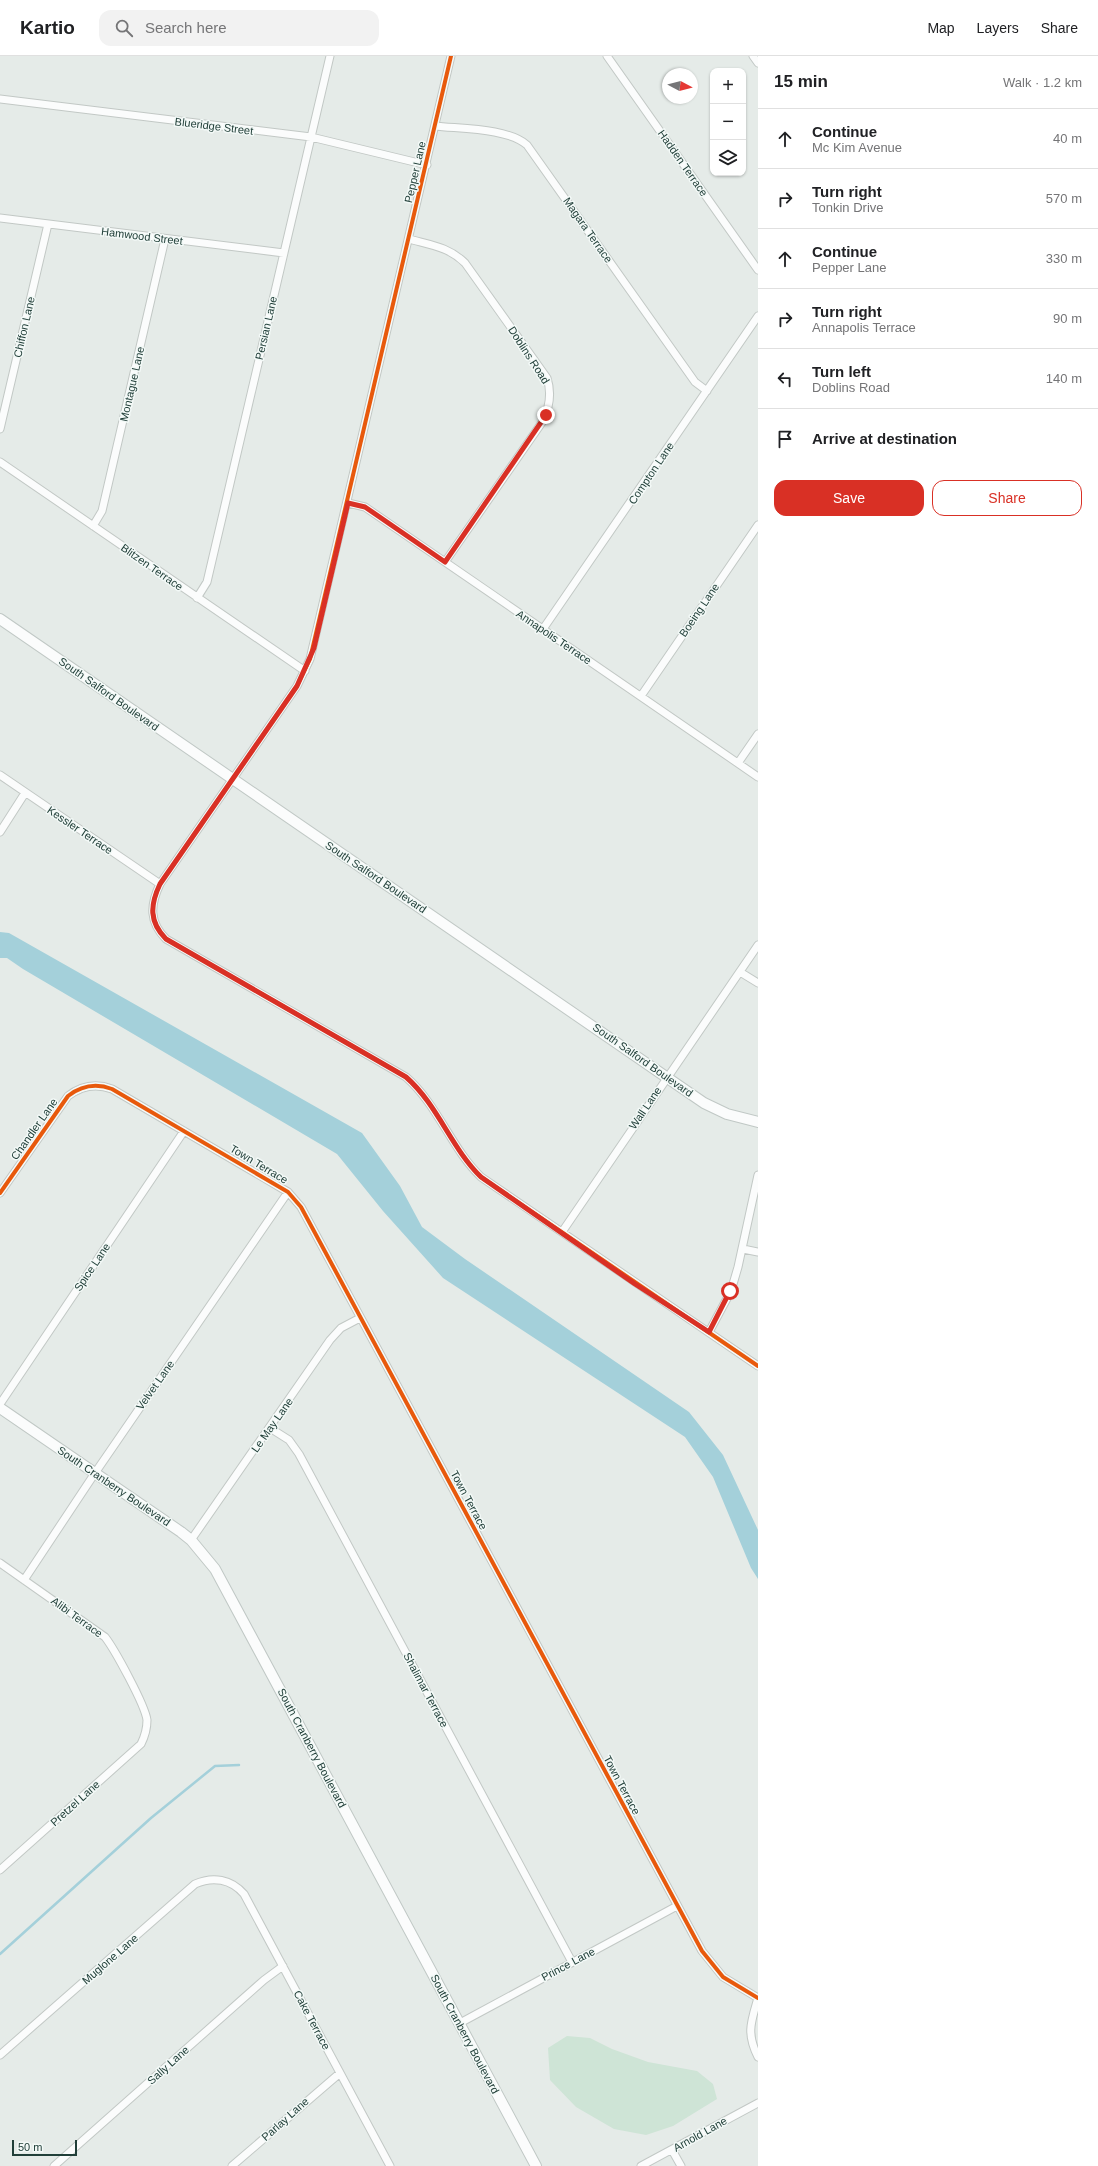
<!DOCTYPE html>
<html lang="en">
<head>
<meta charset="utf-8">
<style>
	body { margin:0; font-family:Helvetica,sans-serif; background:#f2f2f2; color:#202124 }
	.controls { position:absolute; right:12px; top:12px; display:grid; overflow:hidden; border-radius:8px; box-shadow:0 1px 3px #0004 }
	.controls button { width:36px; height:36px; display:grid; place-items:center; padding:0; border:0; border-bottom:1px solid #e0e0e0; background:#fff; color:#202124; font:20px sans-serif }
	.compass { position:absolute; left:662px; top:12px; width:36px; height:36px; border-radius:50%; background:#fff; box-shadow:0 1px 3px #0004; rotate:97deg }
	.scale { position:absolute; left:12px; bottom:10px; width:65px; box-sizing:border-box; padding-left:4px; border:2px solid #213f39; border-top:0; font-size:11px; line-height:14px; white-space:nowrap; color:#213f39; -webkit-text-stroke:3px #f3f9f7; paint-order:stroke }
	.stop { position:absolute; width:12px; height:12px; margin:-9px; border:3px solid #d93025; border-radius:50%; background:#fff }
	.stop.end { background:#d93025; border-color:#fff; box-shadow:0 1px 4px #0008 }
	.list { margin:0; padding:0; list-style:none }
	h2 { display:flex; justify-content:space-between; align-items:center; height:52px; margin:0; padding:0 16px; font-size:17px }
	h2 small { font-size:13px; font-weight:400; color:#757577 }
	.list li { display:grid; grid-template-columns:26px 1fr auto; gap:12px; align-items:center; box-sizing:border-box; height:60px; padding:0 16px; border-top:1px solid #e0e0e0 }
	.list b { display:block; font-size:15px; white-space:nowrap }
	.list p { margin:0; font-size:13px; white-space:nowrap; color:#757577 }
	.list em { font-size:13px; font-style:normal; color:#757577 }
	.actions { display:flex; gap:8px; padding:12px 16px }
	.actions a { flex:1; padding:9px 0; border:1px solid #d93025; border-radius:12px; text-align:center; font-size:14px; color:#d93025 }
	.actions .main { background:#d93025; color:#fff }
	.icon { flex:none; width:22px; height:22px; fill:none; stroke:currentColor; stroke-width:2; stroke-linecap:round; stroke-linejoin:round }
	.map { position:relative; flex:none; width:758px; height:2110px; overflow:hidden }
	header { display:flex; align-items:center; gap:24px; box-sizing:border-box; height:56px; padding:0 20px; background:#fff; border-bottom:1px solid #e0e0e0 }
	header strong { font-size:19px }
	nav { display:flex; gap:22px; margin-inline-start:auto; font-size:14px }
	.search { width:280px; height:36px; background:#f2f2f2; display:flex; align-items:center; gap:10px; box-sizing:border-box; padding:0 14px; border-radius:12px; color:#757577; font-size:15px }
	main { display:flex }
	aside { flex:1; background:#fff }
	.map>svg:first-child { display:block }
	.green { fill:#cee4d6 }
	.water { fill:#a4d0da }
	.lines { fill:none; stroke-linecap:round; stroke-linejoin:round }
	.stream { stroke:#a4d0da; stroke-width:2.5 }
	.street-casing { stroke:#c2c8c5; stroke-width:9 }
	.secondary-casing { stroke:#c0c8c5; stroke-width:12 }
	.street { stroke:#fbfcfc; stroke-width:7 }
	.secondary { stroke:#fbfcfc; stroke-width:10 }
	.cycleway-casing { stroke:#f3f9f7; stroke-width:6 }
	.cycleway { stroke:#e8590c; stroke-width:4 }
	.route { stroke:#d93025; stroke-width:5 }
	.labels { text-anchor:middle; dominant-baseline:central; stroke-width:3; stroke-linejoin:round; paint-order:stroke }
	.street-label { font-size:11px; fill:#213f39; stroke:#f3f9f7 }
</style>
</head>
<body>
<header>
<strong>Kartio</strong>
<div class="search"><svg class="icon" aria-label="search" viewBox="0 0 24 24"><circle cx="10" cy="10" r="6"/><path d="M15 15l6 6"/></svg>Search here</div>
<nav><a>Map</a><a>Layers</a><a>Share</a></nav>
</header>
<main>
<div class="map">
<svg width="758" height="2110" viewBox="0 0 758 2110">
	<rect width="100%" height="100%" fill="#e5ebe8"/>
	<path class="green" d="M567,1980L590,1982L612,1993L648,2006L697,2015L713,2028L717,2043L673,2070L646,2079L614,2073L576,2051L550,2024L548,1992Z"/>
	<path class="water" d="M0,876L9,877L362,1077L400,1130L422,1171L465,1203L689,1356L723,1399L758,1474V1523L751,1512L713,1421L685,1381L443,1222L383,1155L337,1098L23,913L7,902H0Z"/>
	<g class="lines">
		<path class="stream" d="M0,1898L151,1762L215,1710L239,1709"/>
		<g class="street-casing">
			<path id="street" d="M451,0L310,603L297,630L160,828C150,849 149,866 166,883L406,1021C438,1049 451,1092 481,1121L758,1310
				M607,0L758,214
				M753,0L758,7
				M0,43L311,81L427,109
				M435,70C461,73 508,72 527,89L695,326L707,335
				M0,162L284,197
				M409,183C431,189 449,191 465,207L547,322C552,337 550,350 543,365L445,506
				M0,373L48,168
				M0,406L305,615
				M348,447L365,451L758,721
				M93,470L102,455L165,183
				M197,542L207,526L330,0
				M543,573L758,260
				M641,640L758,469
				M738,707L758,678
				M0,719L160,828
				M0,776L25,737
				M740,916L758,927
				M0,1137L68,1040C81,1030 96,1027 112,1033L288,1136L301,1151L702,1895L723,1921L758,1942
				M562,1176L758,889
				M743,1193L758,1196
				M709,1276L731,1235L738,1211L758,1119
				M0,1348L184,1075
				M270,1372L289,1384L299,1398L572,1906
				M191,1484L330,1284L341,1272L360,1262
				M0,1507L105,1581C115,1594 145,1649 147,1664C147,1673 145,1680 141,1688L0,1814
				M24,1524L95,1417L288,1136
				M758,1942C751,1966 746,1977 758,2001
				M460,1967L677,1850
				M0,1999L195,1828C213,1820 231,1823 244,1838L390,2110
				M672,2094L681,2110
				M54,2110L264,1924L283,1910
				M232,2110L340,2017
				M641,2110L758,2047"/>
		</g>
		<g class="secondary-casing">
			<path id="secondary" d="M0,563L704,1047L727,1058L758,1066
				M0,1352L181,1476L191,1484L215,1513L536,2110"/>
		</g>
		<use href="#street" class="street"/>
		<use href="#secondary" class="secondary"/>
		<g class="cycleway-casing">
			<path id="cycleway" d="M451,0L310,603L297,630L160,828C150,849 149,866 166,883L406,1021C438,1049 451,1092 481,1121L758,1310
				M0,1137L68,1040C81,1030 96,1027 112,1033L288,1136L301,1151L702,1895L723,1921L758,1942"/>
		</g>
		<use href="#cycleway" class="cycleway"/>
	</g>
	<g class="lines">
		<path class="route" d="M546,359L445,506L365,451L348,447L314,592L297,630L160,828C150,849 149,866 166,883L406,1021C438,1049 451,1092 481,1121L635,1228L709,1276L730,1235"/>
	</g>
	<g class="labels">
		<g class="street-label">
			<text transform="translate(214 70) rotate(7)">Blueridge Street</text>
			<text transform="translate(683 107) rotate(55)">Hadden Terrace</text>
			<text transform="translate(415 116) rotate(-77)">Pepper Lane</text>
			<text transform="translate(588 174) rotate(55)">Magara Terrace</text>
			<text transform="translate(142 180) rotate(7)">Hamwood Street</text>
			<text transform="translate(24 271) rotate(-77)">Chiffon Lane</text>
			<text transform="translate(266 272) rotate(-77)">Persian Lane</text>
			<text transform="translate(529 299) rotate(57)">Doblins Road</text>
			<text transform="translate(132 328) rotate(-77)">Montague Lane</text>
			<text transform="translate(651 417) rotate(-56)">Compton Lane</text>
			<text transform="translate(152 511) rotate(35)">Blitzen Terrace</text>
			<text transform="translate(699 554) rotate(-56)">Boeing Lane</text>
			<text transform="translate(554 581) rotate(34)">Annapolis Terrace</text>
			<text transform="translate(109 638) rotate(35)">South Salford Boulevard</text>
			<text transform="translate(80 774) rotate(34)">Kessler Terrace</text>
			<text transform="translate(376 821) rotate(34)">South Salford Boulevard</text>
			<text transform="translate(643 1004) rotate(35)">South Salford Boulevard</text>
			<text transform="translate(645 1052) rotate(-56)">Wall Lane</text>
			<text transform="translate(34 1073) rotate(-55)">Chandler Lane</text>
			<text transform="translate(259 1108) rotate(31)">Town Terrace</text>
			<text transform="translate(92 1211) rotate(-56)">Spice Lane</text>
			<text transform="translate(155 1329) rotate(-55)">Velvet Lane</text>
			<text transform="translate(272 1369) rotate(-55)">Le May Lane</text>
			<text transform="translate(114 1430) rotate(34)">South Cranberry Boulevard</text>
			<text transform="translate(469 1444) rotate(62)">Town Terrace</text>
			<text transform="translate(77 1561) rotate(36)">Alibi Terrace</text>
			<text transform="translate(426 1634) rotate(62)">Shalimar Terrace</text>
			<text transform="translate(312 1692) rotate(62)">South Cranberry Boulevard</text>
			<text transform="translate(622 1729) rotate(62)">Town Terrace</text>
			<text transform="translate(75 1747) rotate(-42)">Pretzel Lane</text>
			<text transform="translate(110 1903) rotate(-41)">Muglone Lane</text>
			<text transform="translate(568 1908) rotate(-28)">Prince Lane</text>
			<text transform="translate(312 1964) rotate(62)">Cake Terrace</text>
			<text transform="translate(465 1978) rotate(62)">South Cranberry Boulevard</text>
			<text transform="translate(168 2009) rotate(-42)">Sally Lane</text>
			<text transform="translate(285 2063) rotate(-42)">Parlay Lane</text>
			<text transform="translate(700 2078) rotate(-29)">Arnold Lane</text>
		</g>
	</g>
</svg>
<div class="controls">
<button>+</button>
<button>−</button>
<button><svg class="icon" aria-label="layers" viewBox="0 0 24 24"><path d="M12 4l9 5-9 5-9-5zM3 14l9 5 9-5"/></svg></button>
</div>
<svg class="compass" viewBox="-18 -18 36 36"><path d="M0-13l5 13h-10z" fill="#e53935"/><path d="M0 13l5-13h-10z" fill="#757577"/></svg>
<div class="scale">50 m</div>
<div class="stop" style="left:730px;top:1235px"></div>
<div class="stop end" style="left:546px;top:359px"></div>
</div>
<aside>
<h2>15 min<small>Walk · 1.2 km</small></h2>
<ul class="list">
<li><svg class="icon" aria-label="ahead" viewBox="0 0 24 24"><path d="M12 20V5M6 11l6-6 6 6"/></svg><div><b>Continue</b><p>Mc Kim Avenue</p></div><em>40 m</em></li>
<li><svg class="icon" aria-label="right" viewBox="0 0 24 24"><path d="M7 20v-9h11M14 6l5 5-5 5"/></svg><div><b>Turn right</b><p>Tonkin Drive</p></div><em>570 m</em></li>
<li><svg class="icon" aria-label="ahead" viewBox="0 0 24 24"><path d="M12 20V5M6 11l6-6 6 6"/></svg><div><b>Continue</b><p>Pepper Lane</p></div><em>330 m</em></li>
<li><svg class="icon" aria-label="right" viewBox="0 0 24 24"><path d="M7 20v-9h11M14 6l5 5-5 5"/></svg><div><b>Turn right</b><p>Annapolis Terrace</p></div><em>90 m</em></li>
<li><svg class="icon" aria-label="left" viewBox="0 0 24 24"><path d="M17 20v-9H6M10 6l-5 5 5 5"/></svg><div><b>Turn left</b><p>Doblins Road</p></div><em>140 m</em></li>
<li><svg class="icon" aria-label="arrive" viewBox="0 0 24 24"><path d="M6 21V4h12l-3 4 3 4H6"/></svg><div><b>Arrive at destination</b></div></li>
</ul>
<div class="actions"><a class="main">Save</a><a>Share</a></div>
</aside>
</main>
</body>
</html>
